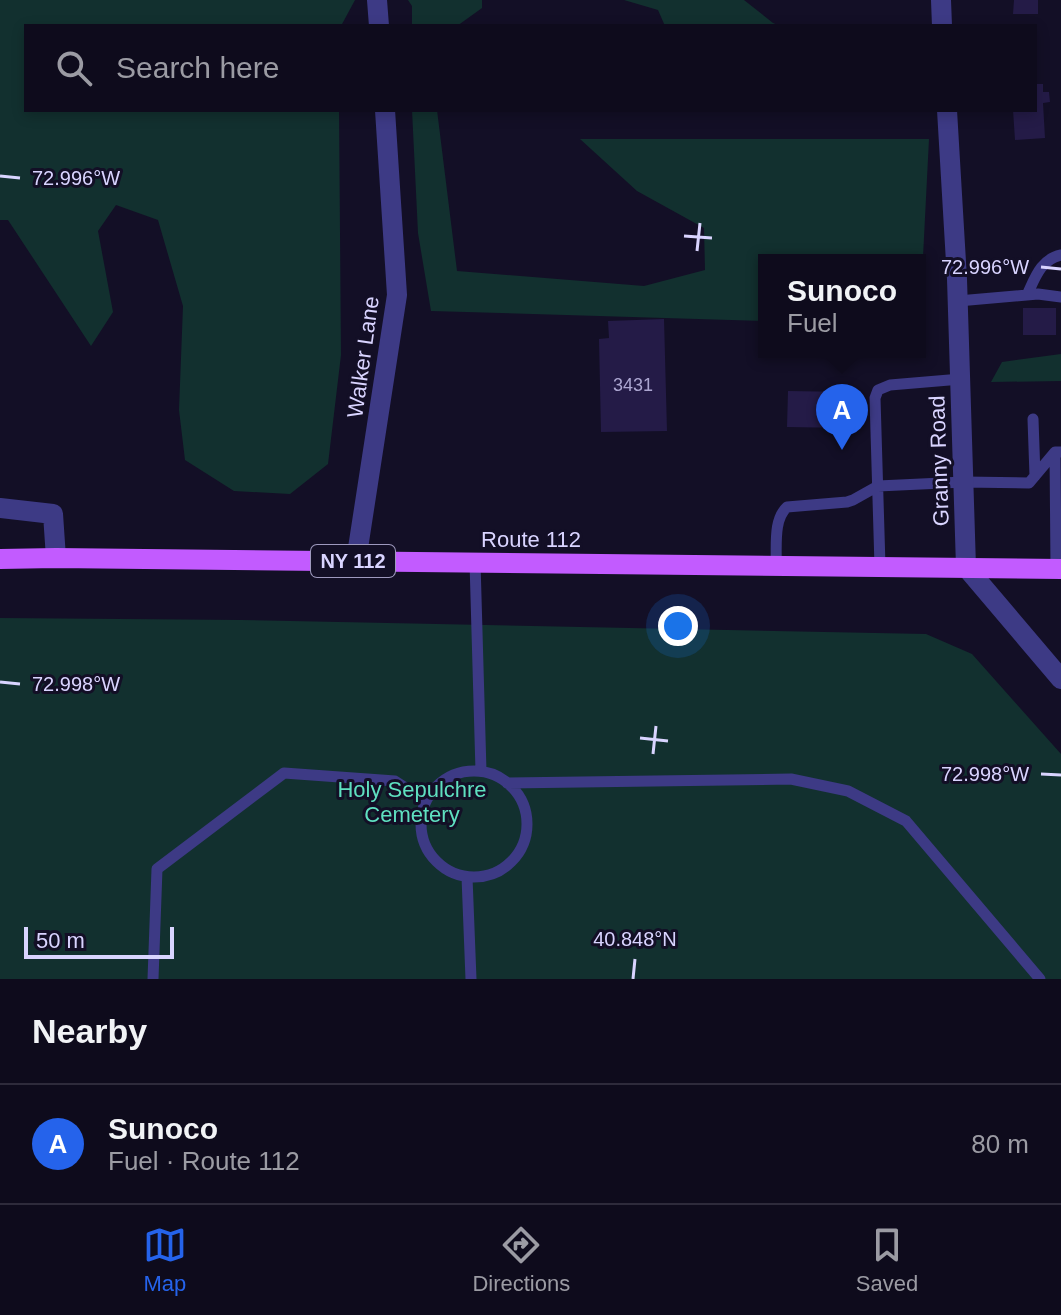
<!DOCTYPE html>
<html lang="en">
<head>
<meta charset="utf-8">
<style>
	body { margin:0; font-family:Arial,sans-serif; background:#171425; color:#f1f3f6 }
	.scale { position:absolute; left:24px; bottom:20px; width:150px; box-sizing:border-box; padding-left:8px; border:4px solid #d9d4ff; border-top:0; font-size:22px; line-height:28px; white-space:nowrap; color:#d9d4ff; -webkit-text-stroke:6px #130f26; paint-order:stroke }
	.you { position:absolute; left:678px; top:626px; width:28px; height:28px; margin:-20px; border:6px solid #fff; border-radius:50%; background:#1a73e8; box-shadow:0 0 0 12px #1a73e833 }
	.badge { display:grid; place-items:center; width:52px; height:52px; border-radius:50%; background:#2563eb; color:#fff; font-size:26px; font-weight:700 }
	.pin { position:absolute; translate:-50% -66px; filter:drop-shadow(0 2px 4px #0008) }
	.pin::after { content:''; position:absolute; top:42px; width:28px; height:24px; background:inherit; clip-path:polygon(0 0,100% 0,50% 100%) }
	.popup { position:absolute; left:758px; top:254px; width:168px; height:104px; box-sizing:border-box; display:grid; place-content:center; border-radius:0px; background:#0e0b1c; filter:drop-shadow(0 2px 6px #0005); font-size:26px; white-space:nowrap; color:#9b9ba3 }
	.popup b { font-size:30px; color:#f1f3f6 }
	.popup::after { content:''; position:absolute; left:50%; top:100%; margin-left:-16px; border:16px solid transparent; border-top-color:#0e0b1c }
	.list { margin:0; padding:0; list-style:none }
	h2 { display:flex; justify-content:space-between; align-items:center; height:104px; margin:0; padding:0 32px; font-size:34px }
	h2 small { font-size:26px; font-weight:400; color:#9b9ba3 }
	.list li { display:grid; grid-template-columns:52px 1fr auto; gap:24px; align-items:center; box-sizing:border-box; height:120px; padding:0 32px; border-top:2px solid #2e2b3b }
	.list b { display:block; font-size:30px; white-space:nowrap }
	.list p { margin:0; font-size:26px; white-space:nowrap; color:#9b9ba3 }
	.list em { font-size:26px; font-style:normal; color:#9b9ba3 }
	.icon { flex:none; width:44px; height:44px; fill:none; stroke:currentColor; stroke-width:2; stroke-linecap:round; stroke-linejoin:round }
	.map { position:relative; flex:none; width:1061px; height:979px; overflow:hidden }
	.search { position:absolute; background:#0e0b1c; box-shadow:0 4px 12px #0003; left:24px; right:24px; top:24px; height:88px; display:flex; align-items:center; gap:20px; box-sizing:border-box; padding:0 28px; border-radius:0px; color:#9b9ba3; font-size:30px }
	.sheet { height:224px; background:#0e0b1c }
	nav { display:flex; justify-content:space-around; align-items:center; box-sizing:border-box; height:112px; border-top:2px solid #2e2b3b; background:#0e0b1c; font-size:22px; color:#9b9ba3 }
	nav a { display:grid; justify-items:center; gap:4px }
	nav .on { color:#2563eb }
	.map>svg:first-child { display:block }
	.green { fill:#12302f }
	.building { fill:#241b47 }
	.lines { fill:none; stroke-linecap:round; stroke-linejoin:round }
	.service { stroke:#3d3a85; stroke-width:11 }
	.minor { stroke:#3d3a85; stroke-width:20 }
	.tertiary { stroke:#3d3a85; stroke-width:20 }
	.primary { stroke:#c25bff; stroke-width:20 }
	.ticks { fill:none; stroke:#d9d4ff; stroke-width:3 }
	.labels { text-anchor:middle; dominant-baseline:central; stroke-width:6; stroke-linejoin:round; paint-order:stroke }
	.number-label { font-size:18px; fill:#aca6d1 }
	.shield { fill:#130f26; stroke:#9e99be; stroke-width:2 }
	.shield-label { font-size:20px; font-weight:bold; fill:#d9d4ff }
	.street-label { font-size:22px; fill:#d9d4ff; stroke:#130f26 }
	.park-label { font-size:22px; fill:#5fe0c0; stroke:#130f26 }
	.ticks-label { font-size:20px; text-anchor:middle; fill:#d9d4ff; stroke:#130f26; stroke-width:6; stroke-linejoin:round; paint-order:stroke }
</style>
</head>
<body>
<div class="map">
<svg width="1061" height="979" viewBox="0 0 1061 979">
	<rect width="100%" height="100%" fill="#130f26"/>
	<path class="green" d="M0,0H355L341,26H26V110H339L341,355L328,464L290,494L234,491L185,460L179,410L183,306L158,220L116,205L98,231L113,312L91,346L8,220H0Z
		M408,0H482V8L457,26H412V6Z
		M624,0H744L773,23L780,26H665L658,10Z
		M412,110H437L457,271L644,286L705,270L704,228L637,191L580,139H929L920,316V260H764V321L431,311L418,233Z
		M1061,354V381L991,382L1002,362Z
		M0,618L241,620L926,634L972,654L1061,754V979H0Z"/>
	<path class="building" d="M1014,0H1038V14H1013Z
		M1035,84H1043V92H1049L1050,102L1043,103L1045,138L1015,140L1013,110H1035Z
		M1023,308H1056V335H1023Z
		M664,319L667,431L601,432L599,339L609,338L608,321Z
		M788,391L849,392L848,428L787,427Z"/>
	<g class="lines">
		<path class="service" d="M1027,295C1035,278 1041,259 1061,255
			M958,301L1038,294L1061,297
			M1033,419L1035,476
			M1055,452L1056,568
			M475,562L481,771
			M776,565C777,546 773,520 787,507L847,502L853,500L878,486L964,482L1029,483L1055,452H1061
			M880,566L875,398L878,390L890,385L961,379
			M421 824a53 53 0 1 1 106 0a53 53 0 1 1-106 0Z
			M507,783L791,779L848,791L906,821L1040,979
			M467,877L471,979
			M153,979L157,869L284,773L395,781L426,801"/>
		<path class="minor" d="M377,0L379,26
			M0,508L53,514L56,558
			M356,561L397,295L385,110"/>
		<path class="tertiary" d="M941,0L942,26
			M947,110L957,279L966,567L1061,679"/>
		<path class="primary" d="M0,559L56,558L1061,569"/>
	</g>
	<path class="ticks" d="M0,176L20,178M684,236L712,238M697,251L700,223M1041,267L1061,269M0,682L20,684M640,738L668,741M653,754L656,726M1041,774L1061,775M633,979L635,959"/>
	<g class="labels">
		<g class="number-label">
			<text x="633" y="385">3431</text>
		</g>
		<rect class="shield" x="311" y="545" width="84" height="32" rx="6"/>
		<g class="shield-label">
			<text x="353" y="561">NY 112</text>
		</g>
		<g class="street-label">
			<text transform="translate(363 357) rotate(-82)">Walker Lane</text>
			<text transform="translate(939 461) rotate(-92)">Granny Road</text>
			<text x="531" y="539">Route 112</text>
		</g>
		<g class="park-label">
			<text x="412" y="789">Holy Sepulchre<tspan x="412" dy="25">Cemetery</tspan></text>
		</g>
	</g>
	<g class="ticks-label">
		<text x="76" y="185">72.996°W</text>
		<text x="985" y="274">72.996°W</text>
		<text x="76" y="691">72.998°W</text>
		<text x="985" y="781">72.998°W</text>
		<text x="635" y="946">40.848°N</text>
	</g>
</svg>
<div class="scale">50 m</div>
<div class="you"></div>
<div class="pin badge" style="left:842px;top:450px">A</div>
<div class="popup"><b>Sunoco</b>Fuel</div>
<div class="search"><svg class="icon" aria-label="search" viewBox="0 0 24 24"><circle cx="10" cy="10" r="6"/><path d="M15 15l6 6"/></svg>Search here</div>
</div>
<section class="sheet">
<h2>Nearby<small></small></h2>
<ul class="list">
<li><span class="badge">A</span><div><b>Sunoco</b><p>Fuel · Route 112</p></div><em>80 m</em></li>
</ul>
</section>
<nav>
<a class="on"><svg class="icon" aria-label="map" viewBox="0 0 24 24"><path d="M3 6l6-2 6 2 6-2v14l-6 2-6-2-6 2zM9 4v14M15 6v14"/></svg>Map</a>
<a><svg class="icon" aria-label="directions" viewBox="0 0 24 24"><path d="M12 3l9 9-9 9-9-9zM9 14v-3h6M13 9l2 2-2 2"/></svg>Directions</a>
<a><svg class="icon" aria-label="saved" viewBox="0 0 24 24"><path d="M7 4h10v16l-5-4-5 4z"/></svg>Saved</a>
</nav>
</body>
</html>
